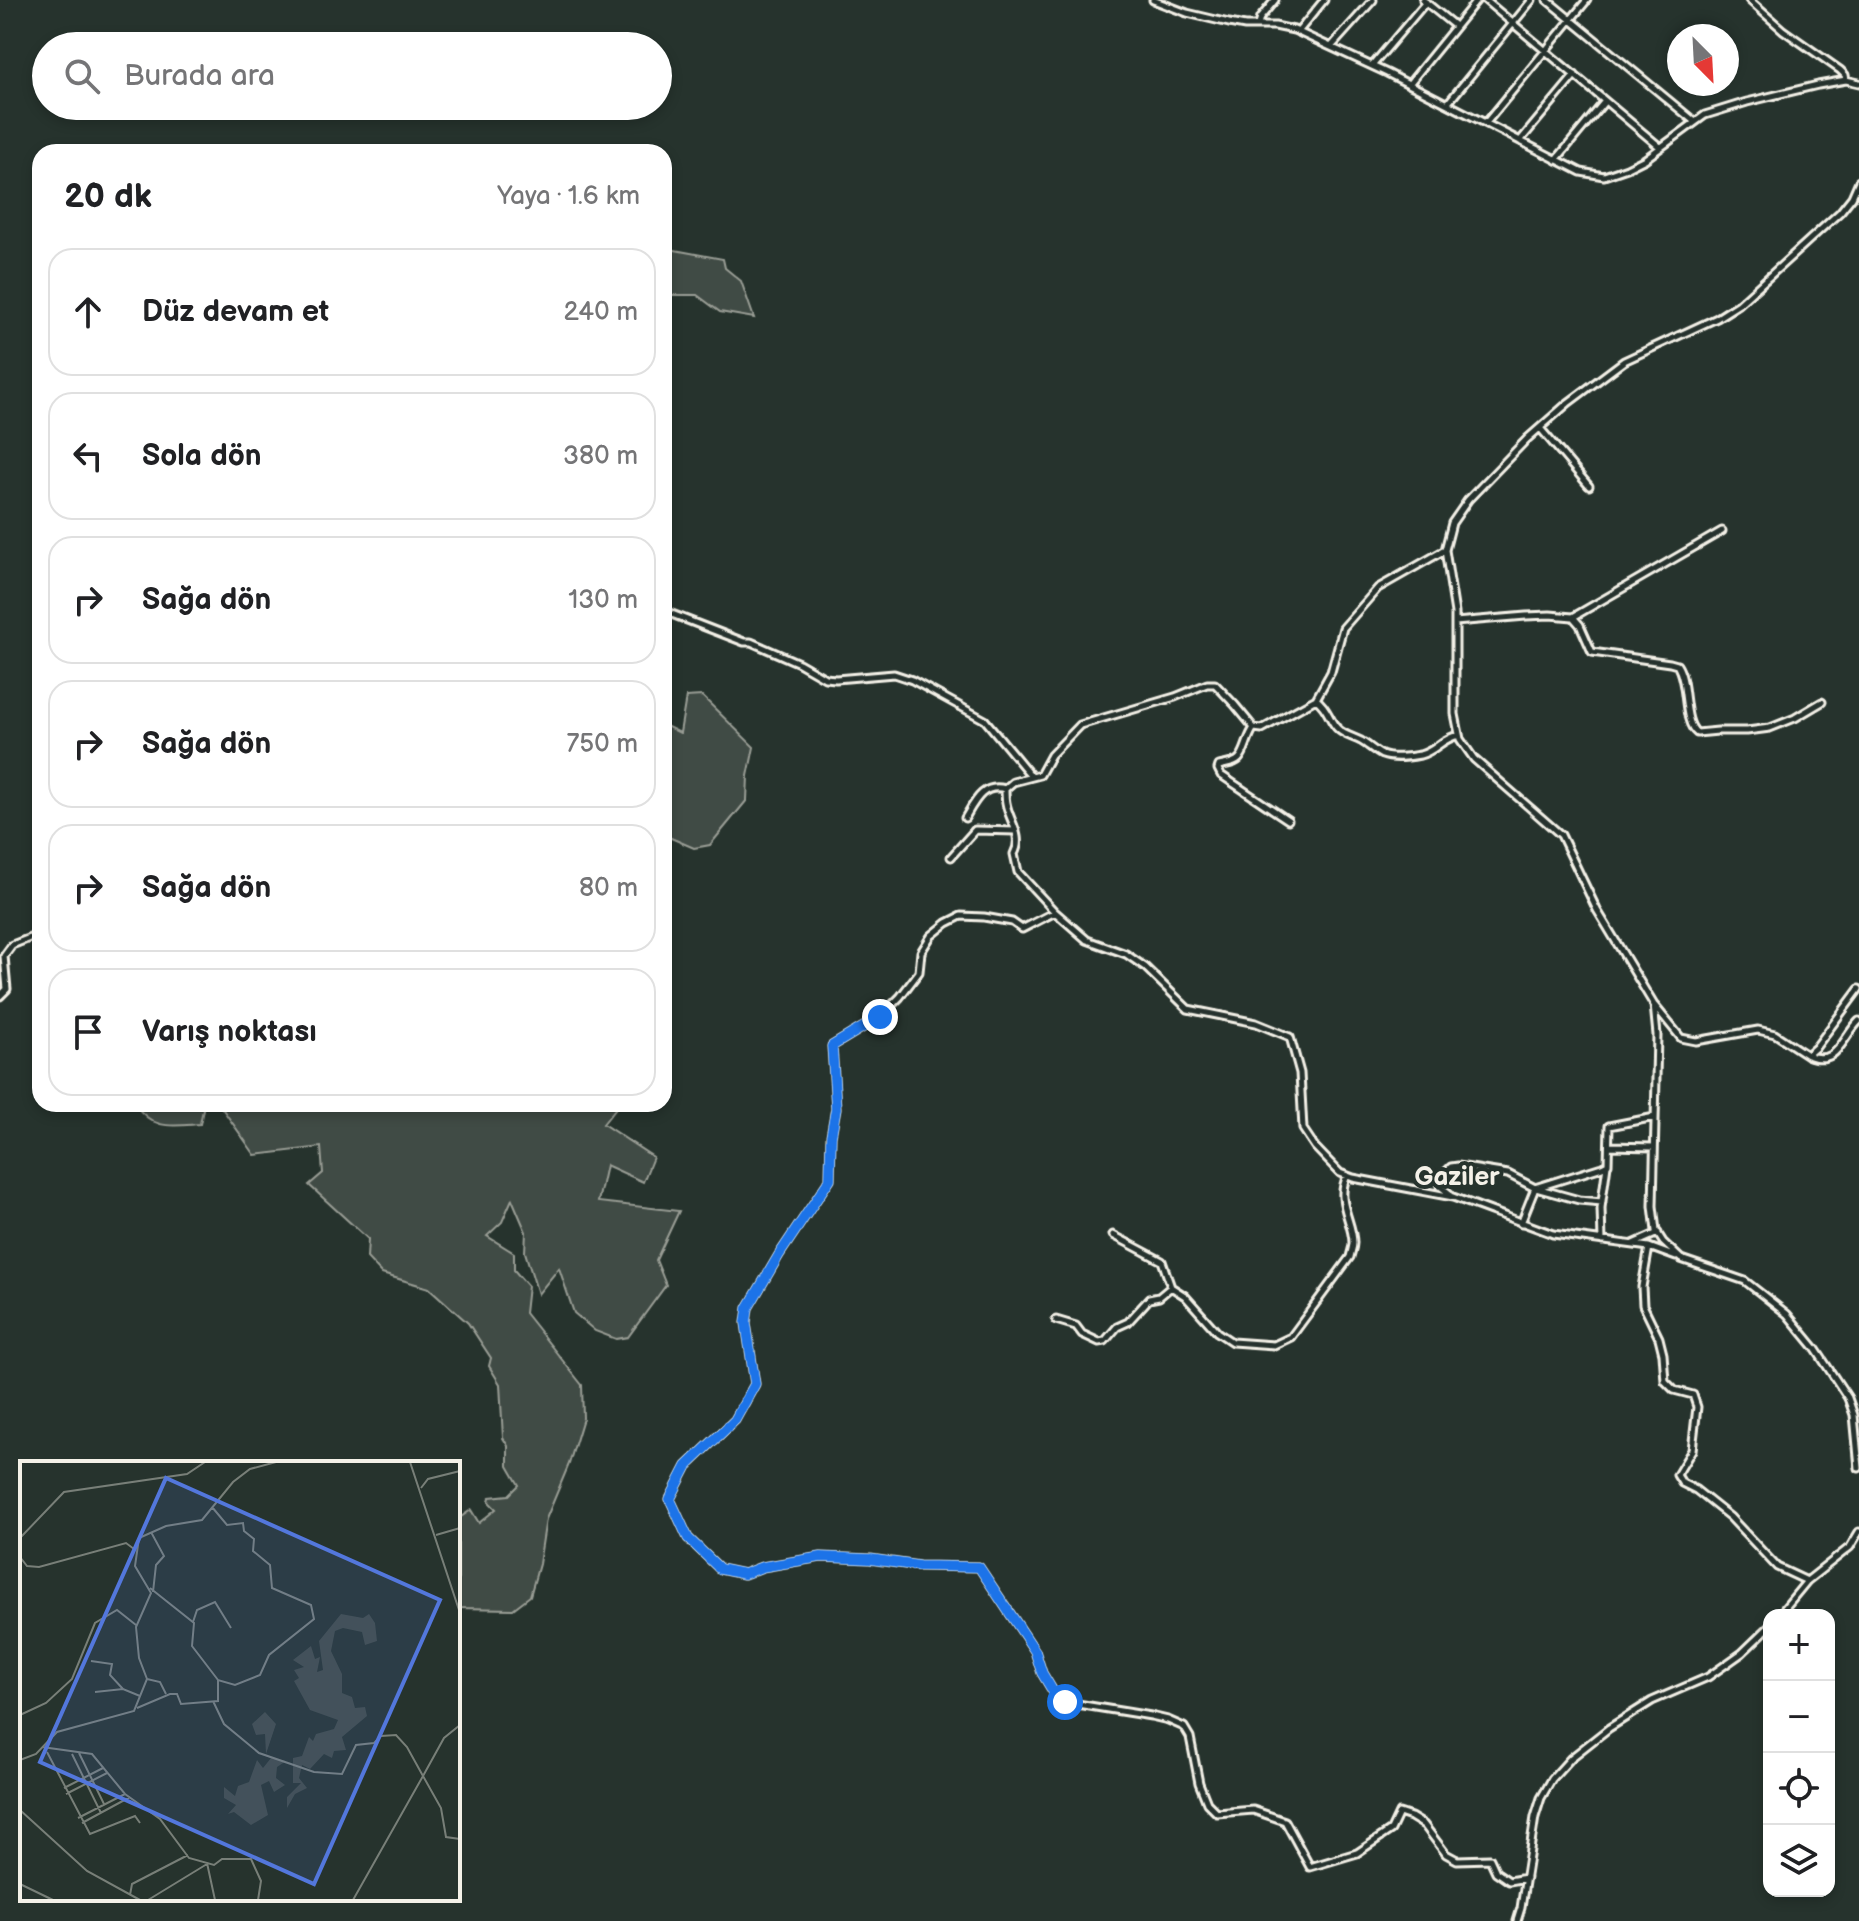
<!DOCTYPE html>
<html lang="tr">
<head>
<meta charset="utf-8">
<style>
	body { margin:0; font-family:"Balsamiq Sans",sans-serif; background:#f6f6f6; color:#202124 }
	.controls { position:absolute; right:24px; bottom:24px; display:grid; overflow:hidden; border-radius:16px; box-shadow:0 4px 12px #0003 }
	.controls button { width:72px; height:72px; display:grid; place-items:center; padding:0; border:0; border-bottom:2px solid #e0e0e0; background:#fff; color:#202124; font:40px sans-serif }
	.compass { position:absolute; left:1667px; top:24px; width:72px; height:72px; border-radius:50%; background:#fff; box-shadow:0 4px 12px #0003; rotate:156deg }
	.stop { position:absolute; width:24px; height:24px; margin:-18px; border:6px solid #1a73e8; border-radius:50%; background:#fff }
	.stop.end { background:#1a73e8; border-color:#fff; box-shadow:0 2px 8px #0008 }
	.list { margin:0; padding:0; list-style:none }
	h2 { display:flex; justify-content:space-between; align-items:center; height:104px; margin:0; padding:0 32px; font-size:34px }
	h2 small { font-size:26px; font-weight:400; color:#757577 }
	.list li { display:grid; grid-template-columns:52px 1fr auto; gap:24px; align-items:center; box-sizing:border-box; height:128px; margin:0 16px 16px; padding:0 16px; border:2px solid #e0e0e0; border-radius:24px }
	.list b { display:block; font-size:30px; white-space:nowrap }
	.list em { font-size:26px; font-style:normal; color:#757577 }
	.icon { flex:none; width:44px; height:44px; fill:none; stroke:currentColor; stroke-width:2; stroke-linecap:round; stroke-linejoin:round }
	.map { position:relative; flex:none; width:1859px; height:1921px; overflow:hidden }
	.search { position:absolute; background:#fff; box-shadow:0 4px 12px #0003; left:32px; top:32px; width:640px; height:88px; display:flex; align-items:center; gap:20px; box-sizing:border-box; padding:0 28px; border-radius:44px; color:#757577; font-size:30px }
	.panel { position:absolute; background:#fff; box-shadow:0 4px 12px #0003; left:32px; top:144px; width:640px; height:968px; border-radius:24px }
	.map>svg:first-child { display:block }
	.green { fill:#414b45; stroke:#9a9e96; stroke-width:2 }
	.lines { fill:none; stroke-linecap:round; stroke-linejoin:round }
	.minor-casing { stroke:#f4f1e8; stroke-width:11 }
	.minor { stroke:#26332d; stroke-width:5 }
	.route { stroke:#1a73e8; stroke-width:10 }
	.labels { text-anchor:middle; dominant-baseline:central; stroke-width:8; stroke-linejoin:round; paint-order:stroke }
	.quarter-label { font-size:26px; font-weight:bold; fill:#f4f1e8; stroke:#26332d }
	.inset-road { fill:none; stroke:#787f78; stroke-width:2 }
	.view { fill:#5377dc; fill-opacity:0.15; stroke:#5377dc; stroke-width:4 }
	.inset-edge { fill:none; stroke:#f4f1e8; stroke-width:4 }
</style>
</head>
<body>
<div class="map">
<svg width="1859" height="1921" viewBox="0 0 1859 1921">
	<rect width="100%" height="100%" fill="#26332d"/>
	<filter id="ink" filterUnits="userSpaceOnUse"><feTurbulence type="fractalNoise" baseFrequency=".0125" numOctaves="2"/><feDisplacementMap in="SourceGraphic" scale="16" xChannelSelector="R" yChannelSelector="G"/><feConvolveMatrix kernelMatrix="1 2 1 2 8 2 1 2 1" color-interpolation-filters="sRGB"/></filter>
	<g filter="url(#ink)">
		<path class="green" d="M664,248L723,259L725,268L741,281L754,318L720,312L697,295H668L664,302Z
			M702,696L754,747L748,776L747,800L710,845L694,848L664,835V725L680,733L686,697Z
			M135,1104H204L200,1124C172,1126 153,1131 135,1104Z
			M219,1104H619L603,1124L653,1157L643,1182L606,1165L598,1202L679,1211L656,1260L666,1285L628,1337L616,1339L595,1331L574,1313L559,1268L538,1294L525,1252L526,1232L512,1199L502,1222L487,1236L514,1253V1270L528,1286L525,1313L582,1385L583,1418L569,1464L546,1519L539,1564L530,1596L513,1609L458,1608V1519L471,1510L479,1523L496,1509L489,1502L490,1497L509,1495L519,1485L508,1466V1446L503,1438L500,1384L489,1366L491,1358L468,1323L429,1288L382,1274L367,1258L368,1239L309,1185L323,1173L321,1147L255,1155Z"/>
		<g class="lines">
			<g class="minor-casing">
				<path id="minor" d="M1153,0L1187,13L1229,23L1245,26H1275L1294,30L1387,73L1581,172L1604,176L1627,168L1645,159L1705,115L1747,102L1818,85L1846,80L1859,83
					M1423,0L1455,26
					M1485,0L1660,147
					M1547,0L1695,122
					M1749,0L1783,30L1840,70L1845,75L1846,80
					M1258,25L1260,18L1275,0
					M1298,32L1324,0
					M1331,47L1373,0
					M1372,66L1426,2
					M1409,84L1477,0
					M1448,103L1532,0
					M1486,123L1587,0
					M1520,141L1575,75
					M1556,160L1605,101
					M1859,181L1852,197L1840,212L1739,304L1717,318L1624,361L1568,403L1527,439L1468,500L1452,523L1445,550L1455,613V714L1460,739L1474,759L1561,835L1597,910L1654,1005L1657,1035L1653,1206L1656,1231L1663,1242L1681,1259L1745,1281L1787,1314L1815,1348L1848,1398L1854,1415L1859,1468
					M1540,428L1589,486
					M1445,550L1378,588L1343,628L1331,672L1316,699L1262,729L1254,728L1235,705L1215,684H1207L1175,697L1080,725L1051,755L1040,775L1013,782L1005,789C1005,793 1005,798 1006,803C1009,821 1024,836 1014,854L1018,872L1055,912L1022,929L1012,922L984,917L961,916L947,923L931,936L921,952L919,972L900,997L880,1017L832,1046L836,1108L831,1136L830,1179L779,1255L748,1308L746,1323L755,1384L735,1420L687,1466L670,1499L688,1538L720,1569L744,1574L762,1567L821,1557L870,1559L919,1566L979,1567L1035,1651L1042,1673L1054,1693L1065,1702L1151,1716L1168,1720L1184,1727L1190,1737L1199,1783L1207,1803L1217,1813L1253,1810L1285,1821L1310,1867L1357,1853L1391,1830L1399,1813L1411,1817L1424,1825L1446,1854L1457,1860L1490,1859L1496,1872L1509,1881L1526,1878
					M664,611L744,642H751L799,663L825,678L836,679L894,674L912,680L985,720L1032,777
					M1573,617L1580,625L1592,652L1670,663L1677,665C1689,683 1682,722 1697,733L1718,731H1747L1770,728L1795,718L1822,702
					M1455,622L1526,616L1550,615L1573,617L1722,531
					M1316,699C1329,709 1329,721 1338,729C1344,735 1353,737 1361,741C1368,745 1374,751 1382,755C1392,759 1410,757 1420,755C1438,750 1440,739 1459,735
					M1254,728C1247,737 1246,752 1239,759C1234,764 1226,764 1219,766L1218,769L1221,775L1288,820
					M965,818C975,801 983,783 1005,789
					M951,857L975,830L1016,831
					M1055,912L1087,940L1126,954L1145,967L1188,1009L1256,1023L1290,1037L1300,1073L1303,1129L1315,1147L1340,1173L1353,1178L1453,1197L1553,1234L1649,1247L1676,1257
					M0,996L7,989L4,956L12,945L40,934
					M1655,1006L1681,1038L1696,1041L1758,1030L1775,1034L1807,1055L1816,1047L1859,989
					M1807,1055C1838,1067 1841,1039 1859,1021
					M1609,1146L1654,1147
					M1535,1188L1602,1167L1608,1164L1609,1126L1655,1117
					M1536,1188L1579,1200L1602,1202
					M1450,1194L1440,1186V1178L1451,1167L1458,1166L1508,1174L1535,1188L1521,1223
					M1113,1235L1162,1261L1171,1287L1185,1296L1217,1332L1232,1342L1274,1345L1291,1337L1350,1257C1351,1252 1353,1248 1353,1243C1353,1221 1335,1201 1347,1176
					M1602,1241L1601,1208L1607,1165
					M1633,1244L1658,1233
					M1649,1247L1642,1287L1643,1305L1659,1338L1663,1354L1665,1381L1674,1390L1693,1395L1697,1407L1692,1450L1677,1475L1682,1483L1696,1490L1730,1517L1777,1567L1807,1581
					M1056,1320L1076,1326L1082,1334L1099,1342L1105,1341L1117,1327L1128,1322L1149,1299L1159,1297L1171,1287
					M1779,1615L1807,1581L1850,1547L1859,1532
					M1517,1921L1521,1908L1535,1817L1541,1798L1552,1779L1571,1758L1609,1728L1652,1701L1708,1677L1742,1653L1769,1627"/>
			</g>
			<use href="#minor" class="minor"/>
		</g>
	</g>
	<g class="lines" filter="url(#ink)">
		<path class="route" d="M880,1017L832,1046L836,1108L831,1136L830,1179L779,1255L748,1308L746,1323L755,1384L735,1420L687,1466L670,1499L688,1538L720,1569L744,1574L762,1567L821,1557L870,1559L919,1566L979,1567L1035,1651L1042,1673L1054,1693L1065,1702"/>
	</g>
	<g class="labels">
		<g class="quarter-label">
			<text x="1457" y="1177">Gaziler</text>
		</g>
	</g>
	<g transform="translate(20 1461)">
		<rect width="440" height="440" fill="#26332d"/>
		<path d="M321,153L343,157L349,153L355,162L357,180L345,184L342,171L323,167L315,170L311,190L322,213V232L332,236L335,247L345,246L347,255L322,276L326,289L314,290L312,297L304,293L290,308L282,304L279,317L287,327L275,333L267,347V336L281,322H273V297L282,295L289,276L293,280L296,273L314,268L318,259L290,249L274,220L279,217L274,209L284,206L273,199L291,185L295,198L300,196L297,211L303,209L299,180ZM245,251L256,263L246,293L245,273L236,274L232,263ZM251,297L266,300L257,306L256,317L265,324L254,331L249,320L241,324L248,354L231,364L214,351L208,353L216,344L204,337V326L215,335L218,325L229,321L237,299L243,307Z" fill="#414b45"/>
		<path class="inset-road" d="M390,1L440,152M401,27L408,18L440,10M131,71L144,95L136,104L133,131M416,74L440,67M0,77L44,31L167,13L185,1M0,96L7,105L19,106L106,82L114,88M130,127L174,162L172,185L198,219M173,161L177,149L195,141L211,167M71,200L92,203L90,214L103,228M127,218L140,221L146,233M75,231L103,228L120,235M193,240L204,263L239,292L294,311L322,313L336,284L354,282L361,275L376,274L387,286L403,315L333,439M117,247L150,233H157L161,243L198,240V219L215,224L240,214L249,194L294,158L291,144L252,127L250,104L233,90L234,78L224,70L223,62L207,64L192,46M0,254L26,242L52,218L75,162L97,149L116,164M440,264L424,277L403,315L421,347L426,376L440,378M22,286L72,293L105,333L140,358L169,397L194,404L202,398H231L241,420L238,439M27,291L70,373L115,355L120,362M59,292L84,343M52,293L81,352M0,299L16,293L37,271L114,250L127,218L119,197L116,166L131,132L115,105L119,77L146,65L182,59L213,21L230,8L256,1M44,327L83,307M46,333L87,312M0,349L67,410L120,439M58,357L105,333M62,362L110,336M187,402L195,439M0,423L33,439M110,434L112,423L168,394M128,439L187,403"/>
		<path class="view" d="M146,17L420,139L294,423L20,301Z"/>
		<rect width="440" height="440" class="inset-edge"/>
	</g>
</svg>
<div class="controls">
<button>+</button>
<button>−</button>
<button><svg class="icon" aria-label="locate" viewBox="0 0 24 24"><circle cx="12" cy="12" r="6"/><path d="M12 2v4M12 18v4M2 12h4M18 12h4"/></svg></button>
<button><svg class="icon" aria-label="layers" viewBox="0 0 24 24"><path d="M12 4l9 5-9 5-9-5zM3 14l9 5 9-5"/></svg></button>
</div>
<svg class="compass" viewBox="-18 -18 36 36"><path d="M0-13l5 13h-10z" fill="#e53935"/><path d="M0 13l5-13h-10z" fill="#757577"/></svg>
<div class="stop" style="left:1065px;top:1702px"></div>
<div class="stop end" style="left:880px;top:1017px"></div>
<div class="search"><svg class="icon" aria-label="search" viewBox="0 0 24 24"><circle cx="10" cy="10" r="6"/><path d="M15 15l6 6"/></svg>Burada ara</div>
<section class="panel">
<h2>20 dk<small>Yaya · 1.6 km</small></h2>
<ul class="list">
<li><svg class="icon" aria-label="ahead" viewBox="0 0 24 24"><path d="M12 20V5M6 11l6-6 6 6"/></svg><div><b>Düz devam et</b></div><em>240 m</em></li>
<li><svg class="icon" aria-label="left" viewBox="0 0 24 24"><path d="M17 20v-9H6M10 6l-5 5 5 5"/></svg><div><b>Sola dön</b></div><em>380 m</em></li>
<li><svg class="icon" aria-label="right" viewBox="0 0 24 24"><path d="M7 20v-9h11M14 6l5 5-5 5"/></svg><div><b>Sağa dön</b></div><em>130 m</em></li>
<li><svg class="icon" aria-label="right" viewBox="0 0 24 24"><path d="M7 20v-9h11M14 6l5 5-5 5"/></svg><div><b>Sağa dön</b></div><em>750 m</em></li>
<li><svg class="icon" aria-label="right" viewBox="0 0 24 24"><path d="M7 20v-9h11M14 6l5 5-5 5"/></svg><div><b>Sağa dön</b></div><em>80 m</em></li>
<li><svg class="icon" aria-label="arrive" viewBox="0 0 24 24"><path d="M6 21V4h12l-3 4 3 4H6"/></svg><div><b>Varış noktası</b></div></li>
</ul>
</section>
</div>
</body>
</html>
